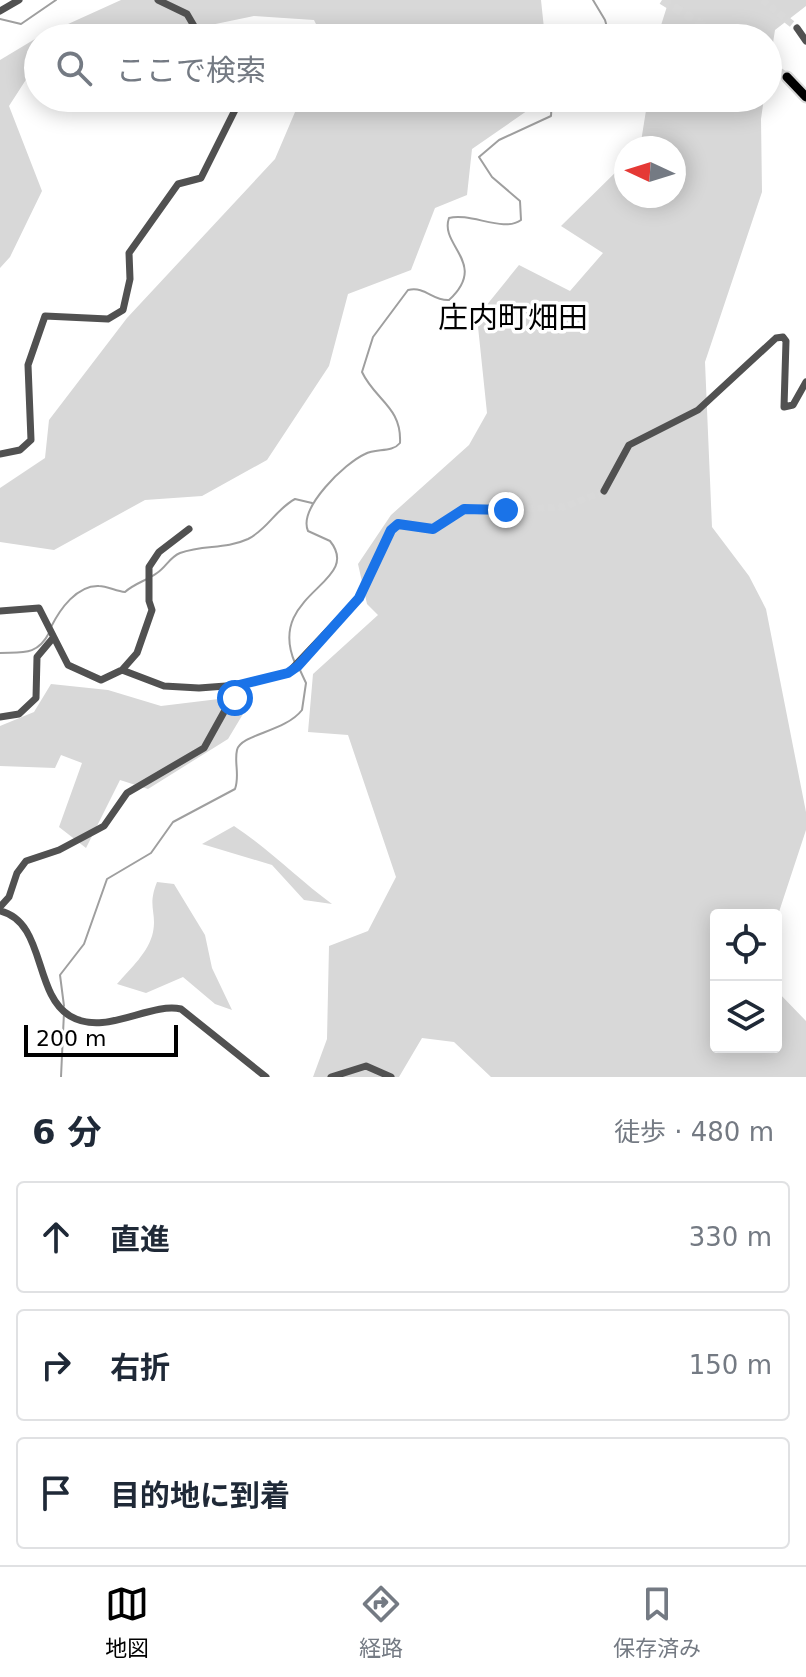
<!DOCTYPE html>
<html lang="ja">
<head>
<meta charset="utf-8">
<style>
	body { margin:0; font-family:"DejaVu Sans","Noto Sans JP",sans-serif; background:#f2f2f3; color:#1f2937 }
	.controls { position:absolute; right:24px; bottom:24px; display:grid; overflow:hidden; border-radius:8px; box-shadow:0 4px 20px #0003 }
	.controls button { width:72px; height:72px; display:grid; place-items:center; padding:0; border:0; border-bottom:2px solid #e0e1e3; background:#fff; color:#1f2937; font:40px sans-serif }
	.compass { position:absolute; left:614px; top:136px; width:72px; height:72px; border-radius:50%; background:#fff; box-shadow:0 4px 20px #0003; rotate:274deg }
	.scale { position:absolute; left:24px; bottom:20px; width:154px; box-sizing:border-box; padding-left:8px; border:4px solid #000; border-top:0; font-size:22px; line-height:28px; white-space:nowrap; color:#000; -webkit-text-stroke:6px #fff; paint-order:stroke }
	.stop { position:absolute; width:24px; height:24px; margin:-18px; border:6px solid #1a73e8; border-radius:50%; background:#fff }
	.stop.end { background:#1a73e8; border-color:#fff; box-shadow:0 2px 8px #0008 }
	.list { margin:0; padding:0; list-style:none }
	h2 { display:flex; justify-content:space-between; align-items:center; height:104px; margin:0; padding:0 32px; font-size:34px }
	h2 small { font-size:26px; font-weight:400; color:#747a83 }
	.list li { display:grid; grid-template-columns:52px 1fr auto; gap:24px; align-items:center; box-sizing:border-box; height:112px; margin:0 16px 16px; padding:0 16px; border:2px solid #e0e1e3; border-radius:8px }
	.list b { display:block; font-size:30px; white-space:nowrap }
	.list em { font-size:26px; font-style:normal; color:#747a83 }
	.icon { flex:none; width:44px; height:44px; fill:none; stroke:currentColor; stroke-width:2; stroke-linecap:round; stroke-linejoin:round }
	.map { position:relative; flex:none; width:806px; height:1077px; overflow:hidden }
	.search { position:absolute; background:#fff; box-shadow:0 4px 20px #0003; left:24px; right:24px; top:24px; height:88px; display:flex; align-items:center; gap:20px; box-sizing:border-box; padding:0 28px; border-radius:44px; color:#747a83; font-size:30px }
	.sheet { height:488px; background:#fff }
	nav { display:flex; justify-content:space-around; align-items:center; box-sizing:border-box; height:112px; border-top:2px solid #e0e1e3; background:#fff; font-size:22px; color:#747a83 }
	nav a { display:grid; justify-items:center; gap:4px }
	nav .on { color:#000 }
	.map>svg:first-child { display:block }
	.green { fill:#d8d8d8 }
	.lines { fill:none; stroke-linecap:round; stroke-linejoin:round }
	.stream { stroke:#9f9f9f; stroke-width:2 }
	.minor-tunnel { stroke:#d9d9d9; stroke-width:7; stroke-dasharray:7 3.5; stroke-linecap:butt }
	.major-tunnel { stroke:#d9d9d9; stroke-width:9; stroke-dasharray:9 4.5; stroke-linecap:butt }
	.major-casing { stroke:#dbdbdb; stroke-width:13 }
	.minor { stroke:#515151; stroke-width:7 }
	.major { stroke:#000; stroke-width:9 }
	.route { stroke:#1a73e8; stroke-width:10 }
	.labels { text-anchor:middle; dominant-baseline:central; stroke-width:7; stroke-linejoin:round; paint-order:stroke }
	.quarter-label { font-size:30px; fill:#000; stroke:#fff }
</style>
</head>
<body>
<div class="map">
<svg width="806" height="1077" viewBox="0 0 806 1077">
	<rect width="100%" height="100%" fill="#fff"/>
	<path class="green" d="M121,0H541L545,38H323L314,20L254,16L148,38H38V61L9,106L42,191L10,257L0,268V60L35,39Z
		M669,0H806V6L775,30L768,75V38H657Z
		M301,98H530L534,106L472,149L467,195L435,208L411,270L348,294L329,366L267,460L202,496L145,500L54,550L0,542V488L45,458L49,420L127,318L275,159Z
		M648,98H764L761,119L762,192L705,362L712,527L749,576L766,609L806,812V830L776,921V915H716V1047H776V990L806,1021V1077H491L454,1042L422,1038L399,1077H313L327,1039L329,946L368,931L396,877L348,735L308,732L313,674L378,615L367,604L358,564L391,515L469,445L487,413L477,317L519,265L570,291L603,253L561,226L626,162V196H674V148H640Z
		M51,684L108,690L161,706L227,698L243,714L228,739L148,789L120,780L86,848L59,827L82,763L61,755L55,768L0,766V726L34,712Z
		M234,826C269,849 298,879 332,904L304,900L272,865L202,844Z
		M157,882L174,884L205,935L212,968L232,1010L215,1004L183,977L146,993L117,984C130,969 149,952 153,932C157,911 147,907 157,882Z"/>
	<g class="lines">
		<path class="stream" d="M593,0L605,20L610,38
			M0,19L21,24L56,0
			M51,627C60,609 77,585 99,586C107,586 116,591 125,592C135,583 146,581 157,573C166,567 170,557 180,553C204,544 224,550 248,539C268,529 275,510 295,499L312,503
			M0,653C22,652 37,656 49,633
			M295,663C265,593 364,583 330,541L308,531C298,508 345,463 365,454C376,448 392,453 400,443C402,407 375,400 362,372L373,337L408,290C426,286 432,301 449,300C489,263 439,246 449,218C470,212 504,233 521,220L520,201L492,177L479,157L499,140L551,116L552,98
			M64,1006L60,975L84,944L107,879L151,853L173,822L235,789C240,775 234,763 237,750C241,734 285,732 302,710L306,683L299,668
			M61,1077L64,1012"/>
		<path class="minor-tunnel" d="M762,0L797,28
			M506,510L564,507L604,491"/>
		<path class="major-tunnel" d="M662,0L724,38
			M768,65L787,77"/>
		<g class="major-casing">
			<path id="major" d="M787,77L806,97"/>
		</g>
		<path class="minor" d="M158,0L187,14L201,38
			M0,11L19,0
			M797,28L806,41
			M0,454L20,450L31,440L28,365L45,316L108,319L123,310L130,279L129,253L178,184L201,178L241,98
			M604,491L629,445L698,410L776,338L783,337L786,341L784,407L793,405L806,382
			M0,611L39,608L68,665L101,680L122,670L137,653L152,610L149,601V567L159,552L189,529
			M122,670L164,686L199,688L239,685L288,673L359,598L391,530L398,524L433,529L464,509L506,510
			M0,717L19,714L36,698L37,657L53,638
			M0,907L9,897L17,873L26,861L59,850L104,826L127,793L204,748L239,685
			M0,911C46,922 33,994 70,1016C105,1037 149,1002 181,1009L266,1077
			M331,1077L366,1066L391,1077"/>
		<use href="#major" class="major"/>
	</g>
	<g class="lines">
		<path class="route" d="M235,698L239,685L288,673L298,666L359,598L391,530L398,524L433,529L464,509L506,510"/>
	</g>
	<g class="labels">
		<g class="quarter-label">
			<text x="513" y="317">庄内町畑田</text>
		</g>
	</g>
</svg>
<div class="controls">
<button><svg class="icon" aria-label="locate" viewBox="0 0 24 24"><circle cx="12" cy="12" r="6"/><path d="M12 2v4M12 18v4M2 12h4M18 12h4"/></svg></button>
<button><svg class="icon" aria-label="layers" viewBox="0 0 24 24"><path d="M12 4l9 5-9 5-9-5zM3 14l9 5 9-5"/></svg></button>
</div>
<svg class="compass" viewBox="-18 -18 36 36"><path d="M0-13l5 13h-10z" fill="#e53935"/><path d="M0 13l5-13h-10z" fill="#747a83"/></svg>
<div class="scale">200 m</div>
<div class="stop" style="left:235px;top:698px"></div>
<div class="stop end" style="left:506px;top:510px"></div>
<div class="search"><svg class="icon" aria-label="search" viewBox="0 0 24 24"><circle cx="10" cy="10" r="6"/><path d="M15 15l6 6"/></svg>ここで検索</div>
</div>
<section class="sheet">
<h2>6 分<small>徒歩 · 480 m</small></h2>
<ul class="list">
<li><svg class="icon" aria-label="ahead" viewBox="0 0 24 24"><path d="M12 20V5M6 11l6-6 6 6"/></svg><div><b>直進</b></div><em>330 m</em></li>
<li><svg class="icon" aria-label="right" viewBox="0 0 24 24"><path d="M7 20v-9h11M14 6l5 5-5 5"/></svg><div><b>右折</b></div><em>150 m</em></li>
<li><svg class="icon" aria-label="arrive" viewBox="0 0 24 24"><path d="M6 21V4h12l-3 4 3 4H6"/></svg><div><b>目的地に到着</b></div></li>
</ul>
</section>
<nav>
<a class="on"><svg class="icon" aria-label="map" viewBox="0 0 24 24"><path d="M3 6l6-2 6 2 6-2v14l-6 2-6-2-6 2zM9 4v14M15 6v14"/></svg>地図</a>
<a><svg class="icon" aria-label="directions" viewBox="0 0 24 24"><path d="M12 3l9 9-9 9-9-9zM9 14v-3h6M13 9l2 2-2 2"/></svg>経路</a>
<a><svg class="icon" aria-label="saved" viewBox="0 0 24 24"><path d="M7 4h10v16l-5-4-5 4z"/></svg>保存済み</a>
</nav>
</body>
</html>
